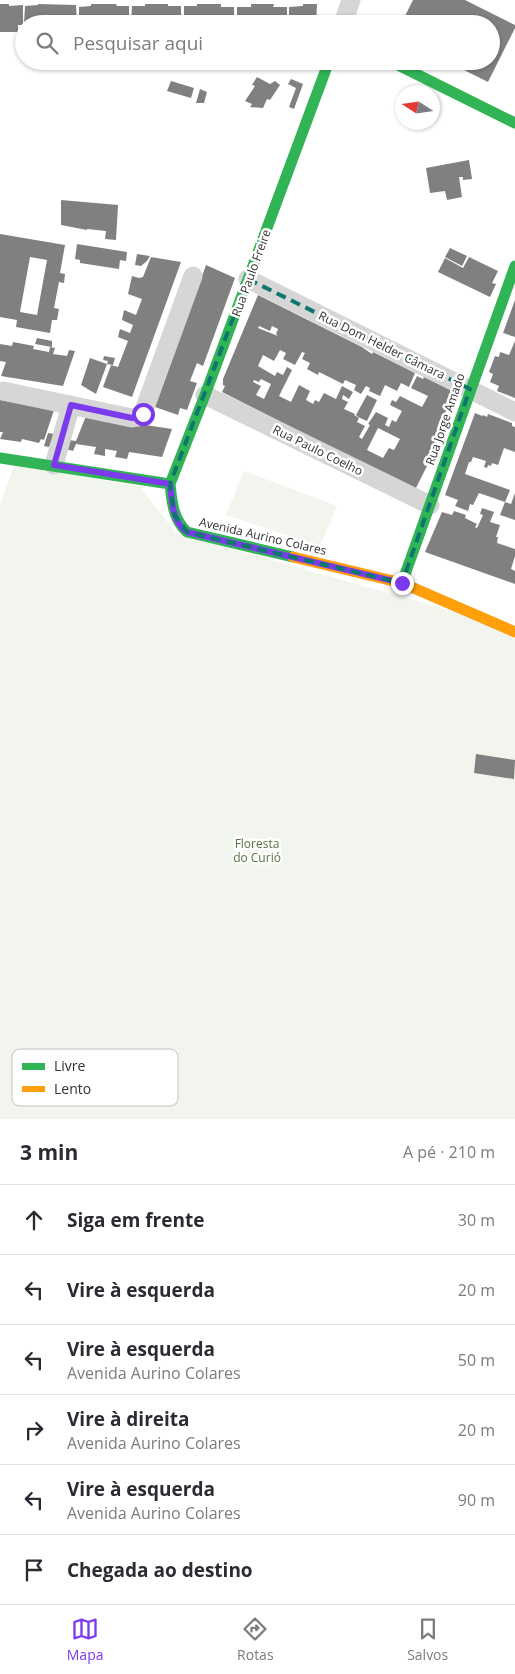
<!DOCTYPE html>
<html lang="pt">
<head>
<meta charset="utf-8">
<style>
	body { margin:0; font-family:"Open Sans",sans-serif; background:#f7f7f7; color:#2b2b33 }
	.compass { position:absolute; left:395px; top:85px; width:45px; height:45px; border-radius:50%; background:#fff; box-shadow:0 1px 4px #0004; rotate:282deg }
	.stop { position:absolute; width:15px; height:15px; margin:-11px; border:4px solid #7c3aed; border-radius:50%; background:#fff }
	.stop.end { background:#7c3aed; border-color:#fff; box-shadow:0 1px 5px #0008 }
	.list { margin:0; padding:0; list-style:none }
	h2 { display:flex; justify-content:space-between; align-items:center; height:65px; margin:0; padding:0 20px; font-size:21px }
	h2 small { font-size:16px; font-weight:400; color:#7c7c81 }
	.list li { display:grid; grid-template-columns:32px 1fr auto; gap:15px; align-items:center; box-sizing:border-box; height:70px; padding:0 20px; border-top:1px solid #e1e1e2 }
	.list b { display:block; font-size:19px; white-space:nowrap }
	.list p { margin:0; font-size:16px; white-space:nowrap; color:#7c7c81 }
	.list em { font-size:16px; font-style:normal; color:#7c7c81 }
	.icon { flex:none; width:28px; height:28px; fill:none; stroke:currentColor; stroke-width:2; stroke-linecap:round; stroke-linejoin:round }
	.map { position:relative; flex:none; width:515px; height:1119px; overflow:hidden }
	.search { position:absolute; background:#fff; box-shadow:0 1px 4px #0004; left:15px; right:15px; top:15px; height:55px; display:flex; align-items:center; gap:12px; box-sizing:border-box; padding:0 18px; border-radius:28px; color:#7c7c81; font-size:19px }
	.sheet { height:485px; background:#fff }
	nav { display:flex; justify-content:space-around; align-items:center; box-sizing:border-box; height:70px; border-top:1px solid #e1e1e2; background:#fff; font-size:14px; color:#7c7c81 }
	nav a { display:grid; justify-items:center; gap:2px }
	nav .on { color:#7c3aed }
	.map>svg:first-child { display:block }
	.green { fill:#f1f5ed }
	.building { fill:#808080; fill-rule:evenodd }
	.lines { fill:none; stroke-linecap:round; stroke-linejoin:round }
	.street { stroke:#d6d6d6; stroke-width:19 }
	.fast { stroke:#30b455; stroke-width:11 }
	.slow { stroke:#ff9f0a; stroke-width:11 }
	.route { stroke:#7c3aed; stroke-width:6 }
	.marked { fill:none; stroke:#0f766e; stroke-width:4; stroke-dasharray:10 6; stroke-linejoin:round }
	.labels { text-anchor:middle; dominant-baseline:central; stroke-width:5; stroke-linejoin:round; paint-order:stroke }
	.street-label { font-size:12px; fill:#323232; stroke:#fff }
	.park-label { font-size:12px; fill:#55713d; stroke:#fff }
	.key { fill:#fff; stroke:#c2c2c2; stroke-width:1 }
	.key-label { font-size:14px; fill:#323232 }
</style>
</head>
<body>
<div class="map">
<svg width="515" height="1119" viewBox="0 0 515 1119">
	<rect width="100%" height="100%" fill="#fff"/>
	<path class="green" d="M15,464L140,487L176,533L515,629V1119H0V504Z
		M244,471L337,506L320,546L226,515Z"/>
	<path class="building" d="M413,0H465L515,25V28L488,82L446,61H491V24H401Z
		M0,4H9V6L23,5V25H18V32H0Z
		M38,4L76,5L77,24H24L25,6L38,5Z
		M91,4H116L117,6H129V24H79V7L91,6Z
		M145,4H168V6H181V24H131L132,6H145Z
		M197,4H221V7H234V24H184V6H197Z
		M251,4H274L273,7H287V24H237V7H251Z
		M303,4H317L316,24H289V7L303,6Z
		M142,61H159L155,68L152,69Z
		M257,77L270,84L275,81L280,85L270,100L267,99L263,108L250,107L252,104L245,101L255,86L252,85Z
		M291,79L303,84L294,109L289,107L296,88L288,84Z
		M171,81L194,88L191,98L167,91Z
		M200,89L207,92L204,103H196Z
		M469,160L472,179L463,180V177H459L462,197L447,200L445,191L430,193L426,168Z
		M61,200L118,205L116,240L105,239L106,231L87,229V230L61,225Z
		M0,234L65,245L60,273L65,274L64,283L59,282L54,308L59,309L57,320H52L50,333L16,327L17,320L0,317ZM30,257L47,260L37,315L20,312Z
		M77,244L127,252L126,261L120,260L119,269L80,263V260L75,259Z
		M450,248L467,256L462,266L445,257Z
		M137,254L150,256L147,261L141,266L135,265Z
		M151,257L181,262L132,397L103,387L111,365L118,367L128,341L118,337L120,329L130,333L133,325L122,320L124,310L136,315L142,299L128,294L132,276L139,278L143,277Z
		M469,257L498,271L492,283L496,284L490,297L438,272L445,258L463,268Z
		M206,265L235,278L203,366L197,363L190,381L197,383L187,410L180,408L178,415L155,407Z
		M258,295L362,347L372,354L373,352L415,373L409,387L401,383L397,391L385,385L380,396L369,391L370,388L366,386L361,394L354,390L356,385L345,380L343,384L319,372L318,375L307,369L310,363L302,359L305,353L302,352L295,365L283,359L286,353L280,350L274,361L263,355L258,366L275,376L277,372L283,375L287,367L292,370L279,396L291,402L299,385L310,391L306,400L313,404L315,400L319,402L324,393L336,399L342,386L353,392L349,399L343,395L342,399L348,402L344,409L355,414L354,415L359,418L357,422L365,426L359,437L362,439L370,425L368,424L376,412L388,418L385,425L389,427L392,420L396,422L402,411L390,405L392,400L396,402L400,396L422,407L428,396L411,388L417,376L423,379L424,377L455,392L443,418L447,419L424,465L427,466L415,490L222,392L225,386L223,385V379ZM259,326L270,331L272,326L278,329L276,334L278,336L258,328ZM261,379L271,384L264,399L256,395L261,386L253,382L254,380L259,382ZM378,428L400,439L394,450L389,448L383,458L367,450Z
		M515,300V337L503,333Z
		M37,338L52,341V347L35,344Z
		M515,341V398L497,391L499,386L490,382L493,374L489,372L495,356L499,357L500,352L509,355Z
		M13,342L34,346L33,349L49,352L50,347L55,348L53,354L67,356L69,350L75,351L63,386L1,376L6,362L0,361V344L12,346Z
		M104,356L115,358L113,365L107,364L108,361L103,360Z
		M90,358L107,364L96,394L81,385Z
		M367,395L377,400L367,421L358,417L356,415Z
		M0,400L54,410L44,440L41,439L39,443L22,439L21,442L0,439L3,432H0Z
		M475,413L482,416L483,415L487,417L488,414L512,423V426L515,427V452L504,448L498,465L492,463L491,466L488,465L487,468L484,467L486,461L473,457L471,462H469L465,474L510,490L505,502L479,493L473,505L470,504L468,511L455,506L458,500L445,495Z
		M86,416L172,429L162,457L129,452L127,459L115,457L117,451L105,449V456L94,454L96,447L76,444L73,451L66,449L69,440L76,441Z
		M48,433L54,434L49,447L44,446Z
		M515,493V520L500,515L505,502L511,504Z
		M482,508L494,512L490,522L500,525L496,537H498L497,543L515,549V556L511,569L515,571V584L425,552L442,512L452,515L454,511L466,515L465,518L477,524L475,527L477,528L483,515L480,514Z
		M476,754L515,760L514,779L474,773Z"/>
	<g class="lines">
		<path class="street" d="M343,24L351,0
			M248,279L515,412
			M3,391L132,418L138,417L143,413L193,276
			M205,395L430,505
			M54,465L71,405"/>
		<path class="fast" d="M390,61L515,123
			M0,458L170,484C172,502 173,519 187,532L293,557
			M170,484L205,395L329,61
			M402,583L515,266"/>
		<path class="slow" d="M293,557L402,583L515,632"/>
	</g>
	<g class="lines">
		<path class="route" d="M143,414L138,417L132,418L71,405L54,465L170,484C172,500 172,522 187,532L402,583"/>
	</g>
	<path class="marked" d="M248,279L470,389L402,583L187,532L174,514L170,484Z"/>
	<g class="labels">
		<g class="street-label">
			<text transform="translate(251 273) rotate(-70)">Rua Paulo Freire</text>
			<text transform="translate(382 345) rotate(26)">Rua Dom Helder Câmara</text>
			<text transform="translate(445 419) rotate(-71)">Rua Jorge Amado</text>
			<text transform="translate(318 450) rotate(26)">Rua Paulo Coelho</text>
			<text transform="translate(263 536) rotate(13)">Avenida Aurino Colares</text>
		</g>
		<g class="park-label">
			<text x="257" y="843">Floresta<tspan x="257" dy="14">do Curió</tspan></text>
		</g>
	</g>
	<rect x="12" y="1049" width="166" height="57" rx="8" class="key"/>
	<rect x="22" y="1063" width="23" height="7" fill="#30b455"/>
	<rect x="22" y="1086" width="23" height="6" fill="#ff9f0a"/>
	<g class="key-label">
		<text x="54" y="1071">Livre</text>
		<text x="54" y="1094">Lento</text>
	</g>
</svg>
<svg class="compass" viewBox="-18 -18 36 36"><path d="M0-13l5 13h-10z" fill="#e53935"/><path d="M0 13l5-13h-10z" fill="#7c7c81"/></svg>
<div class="stop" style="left:143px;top:414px"></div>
<div class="stop end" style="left:402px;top:583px"></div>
<div class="search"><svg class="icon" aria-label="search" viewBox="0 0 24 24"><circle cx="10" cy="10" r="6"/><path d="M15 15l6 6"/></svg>Pesquisar aqui</div>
</div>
<section class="sheet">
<h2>3 min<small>A pé · 210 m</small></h2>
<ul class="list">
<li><svg class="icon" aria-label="ahead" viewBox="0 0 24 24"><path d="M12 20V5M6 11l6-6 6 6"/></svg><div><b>Siga em frente</b></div><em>30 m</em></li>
<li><svg class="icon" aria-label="left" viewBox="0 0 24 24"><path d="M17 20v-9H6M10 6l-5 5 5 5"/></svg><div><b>Vire à esquerda</b></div><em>20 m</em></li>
<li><svg class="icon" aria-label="left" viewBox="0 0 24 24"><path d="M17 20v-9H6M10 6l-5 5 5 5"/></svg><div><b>Vire à esquerda</b><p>Avenida Aurino Colares</p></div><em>50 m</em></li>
<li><svg class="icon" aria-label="right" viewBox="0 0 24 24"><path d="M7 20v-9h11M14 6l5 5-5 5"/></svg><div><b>Vire à direita</b><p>Avenida Aurino Colares</p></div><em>20 m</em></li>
<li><svg class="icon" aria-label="left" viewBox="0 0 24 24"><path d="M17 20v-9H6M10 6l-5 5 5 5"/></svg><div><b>Vire à esquerda</b><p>Avenida Aurino Colares</p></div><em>90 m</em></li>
<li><svg class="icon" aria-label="arrive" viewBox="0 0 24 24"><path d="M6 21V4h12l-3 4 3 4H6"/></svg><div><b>Chegada ao destino</b></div></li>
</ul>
</section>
<nav>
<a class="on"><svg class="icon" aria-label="map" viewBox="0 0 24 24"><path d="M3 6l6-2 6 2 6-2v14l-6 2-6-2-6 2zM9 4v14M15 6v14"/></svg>Mapa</a>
<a><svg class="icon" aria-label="directions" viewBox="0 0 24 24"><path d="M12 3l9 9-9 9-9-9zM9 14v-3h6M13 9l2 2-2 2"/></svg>Rotas</a>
<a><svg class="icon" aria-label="saved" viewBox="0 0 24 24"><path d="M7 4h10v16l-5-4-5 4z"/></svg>Salvos</a>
</nav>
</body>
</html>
